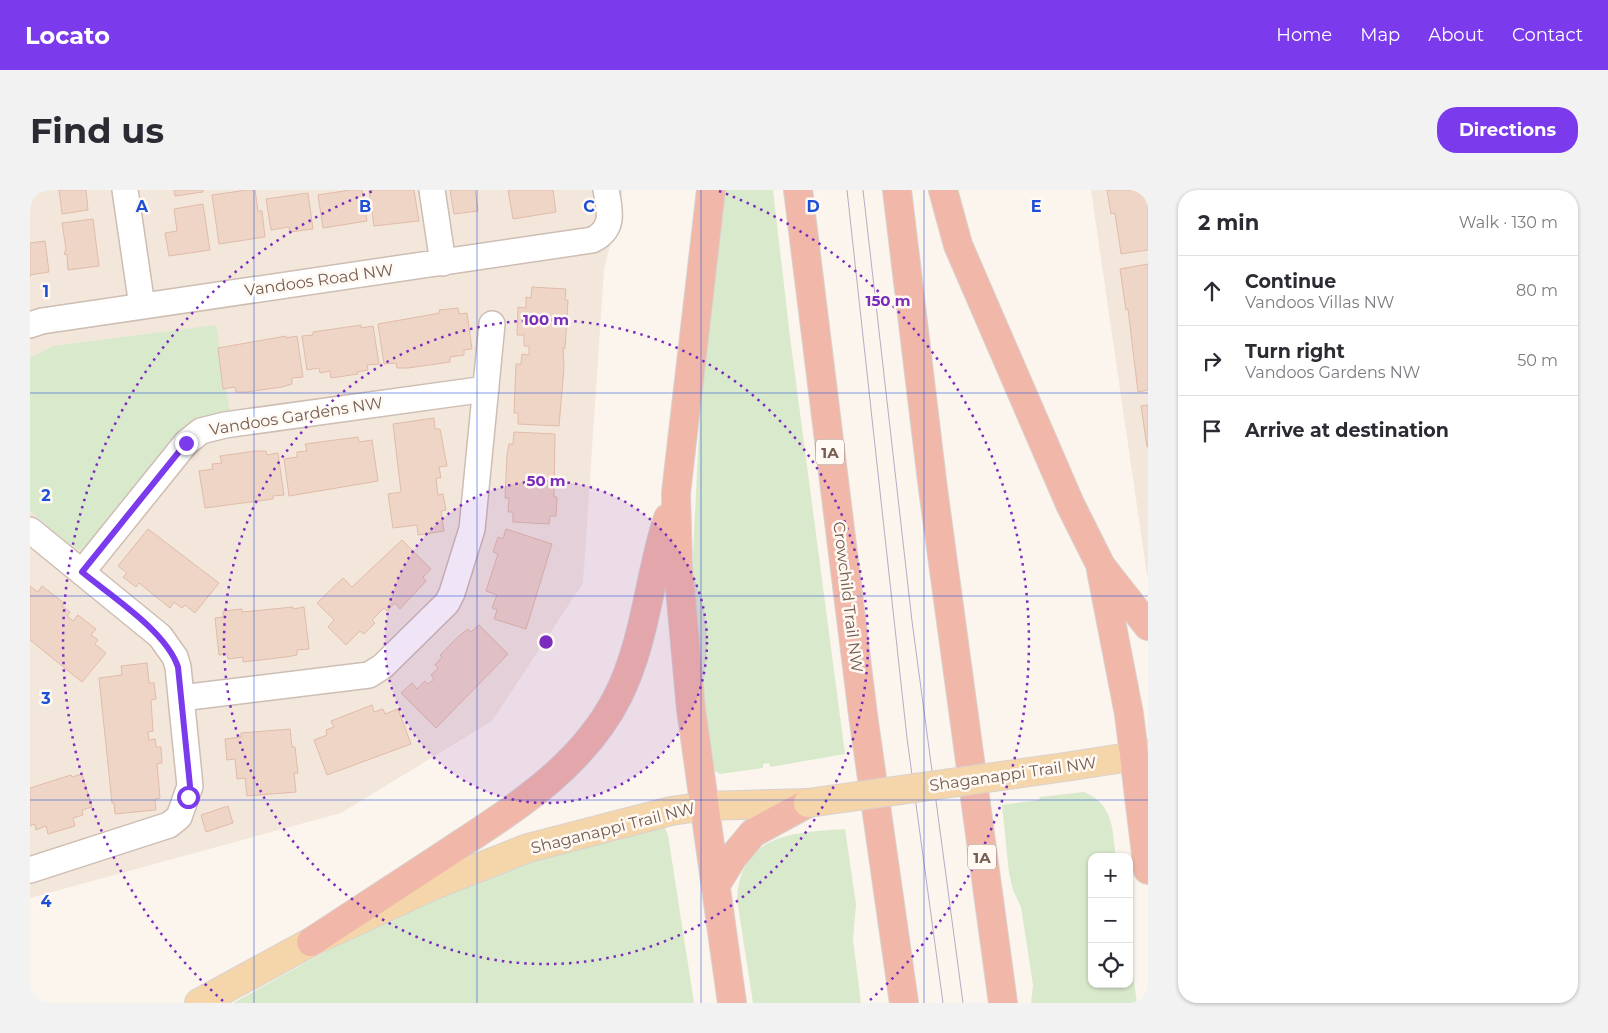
<!DOCTYPE html>
<html lang="en">
<head>
<meta charset="utf-8">
<style>
	body { margin:0; font-family:Montserrat,sans-serif; background:#f2f2f3; color:#2b2b33 }
	.controls { position:absolute; right:15px; bottom:15px; display:grid; overflow:hidden; border-radius:10px; box-shadow:0 1px 4px #0004 }
	.controls button { width:45px; height:45px; display:grid; place-items:center; padding:0; border:0; border-bottom:1px solid #e1e1e2; background:#fff; color:#2b2b33; font:25px sans-serif }
	.stop { position:absolute; width:15px; height:15px; margin:-11px; border:4px solid #7c3aed; border-radius:50%; background:#fff }
	.stop.end { background:#7c3aed; border-color:#fff; box-shadow:0 1px 5px #0008 }
	.list { margin:0; padding:0; list-style:none }
	h2 { display:flex; justify-content:space-between; align-items:center; height:65px; margin:0; padding:0 20px; font-size:21px }
	h2 small { font-size:16px; font-weight:400; color:#7c7c81 }
	.list li { display:grid; grid-template-columns:32px 1fr auto; gap:15px; align-items:center; box-sizing:border-box; height:70px; padding:0 20px; border-top:1px solid #e1e1e2 }
	.list b { display:block; font-size:19px; white-space:nowrap }
	.list p { margin:0; font-size:16px; white-space:nowrap; color:#7c7c81 }
	.list em { font-size:16px; font-style:normal; color:#7c7c81 }
	.icon { flex:none; width:28px; height:28px; fill:none; stroke:currentColor; stroke-width:2; stroke-linecap:round; stroke-linejoin:round }
	.map { position:relative; flex:none; width:1118px; height:813px; overflow:hidden; border-radius:20px }
	header { display:flex; align-items:center; gap:30px; box-sizing:border-box; height:70px; padding:0 25px; background:#7c3aed; color:#fff }
	header strong { font-size:24px }
	nav { display:flex; gap:28px; margin-inline-start:auto; font-size:18px }
	.intro { display:flex; align-items:center; justify-content:space-between; box-sizing:border-box; height:120px; padding:0 30px }
	h1 { margin:0; font-size:35px }
	.button { padding:12px 22px; border-radius:20px; background:#7c3aed; color:#fff; font-size:18px; font-weight:700 }
	main { display:flex; gap:30px; padding:0 30px }
	aside { flex:1; background:#fff; border-radius:20px; box-shadow:0 1px 4px #0004 }
	.map>svg:first-child { display:block }
	.residential { fill:#f3e7dc }
	.green { fill:#d9e9cb }
	.building { fill:#efd5c6; stroke:#e1bba8 }
	.lines { fill:none; stroke-linecap:round; stroke-linejoin:round }
	.minor-casing { stroke:#cebdb2; stroke-width:28 }
	.major-casing { stroke:#d9d1ce; stroke-width:30 }
	.highway-casing { stroke:#d9d1ce; stroke-width:30 }
	.minor { stroke:#fff; stroke-width:25 }
	.major { stroke:#f5d6ab; stroke-width:28 }
	.highway { stroke:#f1b8a9; stroke-width:28 }
	.tram { stroke:#b8aac6; stroke-width:1 }
	.major-bridge-casing { stroke:#d9d1ce; stroke-width:30; stroke-linecap:butt }
	.major-bridge { stroke:#f5d6ab; stroke-width:28 }
	.route { stroke:#7c3aed; stroke-width:6 }
	.grid { fill:none; stroke:#1d4ed8; stroke-width:1; stroke-opacity:0.55 }
	.ring { fill:none; stroke:#7b2cbf; stroke-width:2.5; stroke-dasharray:2.5 5 }
	.labels { text-anchor:middle; dominant-baseline:central; stroke-width:5; stroke-linejoin:round; paint-order:stroke }
	.shield { fill:#fef9f3; stroke:#9f8b81; stroke-width:1 }
	.shield-label { font-size:15px; font-weight:bold; fill:#765c50 }
	.street-label { font-size:16px; fill:#765c50; stroke:#fef9f3 }
	.grid-label { font-size:16px; text-anchor:middle; font-weight:bold; fill:#1d4ed8; stroke:#fef9f3; stroke-width:5; stroke-linejoin:round; paint-order:stroke }
	.centre { fill:#7b2cbf; stroke:#fef9f3; stroke-width:2.5 }
	.ring-label { font-size:15px; text-anchor:middle; font-weight:bold; fill:#7b2cbf; stroke:#fef9f3; stroke-width:5; stroke-linejoin:round; paint-order:stroke }
</style>
</head>
<body>
<header>
<strong>Locato</strong>
<nav><a>Home</a><a>Map</a><a>About</a><a>Contact</a></nav>
</header>
<div class="intro"><h1>Find us</h1><a class="button">Directions</a></div>
<main>
<div class="map">
<svg width="1118" height="813" viewBox="0 0 1118 813">
	<rect width="100%" height="100%" fill="#fcf5ed"/>
	<path class="residential" d="M0,0H593L574,80L553,393L462,531L311,623L0,708Z
		M1061,0H1118V386L1117,385Z"/>
	<path class="green" d="M696,0H743L760,147L815,564L740,577L739,573L733,574V578L690,584L683,580L663,417V363L672,183Z
		M186,135L200,224L152,238L61,356L53,361L44,358L0,321V168L23,156Z
		M1054,602C1084,615 1082,638 1086,667H1062V794H1099V756L1107,813H1001L1003,795L991,717L983,700L979,683L972,615L1009,610L1010,607Z
		M633,634L638,645L664,813H203C275,773 347,732 422,698C489,668 562,653 633,634Z
		M815,639L826,714L823,750L831,813H723L707,709C711,643 763,643 815,639Z"/>
	<path class="building" d="M29,0H56L58,20L32,24Z
		M144,0H173V2L145,6Z
		M217,0H225L228,21H232L235,47L189,54L182,5Z
		M320,0H332L337,31L293,38L288,5Z
		M339,0H384L389,31L344,36Z
		M420,0H445L448,21L424,24Z
		M478,0H523L526,22L483,29Z
		M1077,0H1118V60L1091,64L1085,23L1081,24Z
		M278,3L283,39L260,42L259,37L241,40L236,9Z
		M173,14L180,60L139,66L135,43L147,41L144,19Z
		M63,29L69,76L38,80L37,65L34,64L36,59L32,33Z
		M15,51L19,82L0,85V87V53Z
		M1118,74V200L1108,202L1098,119L1096,120L1090,79Z
		M502,97L536,99L535,110H538L535,159L533,158L534,177L529,236L488,234V223H484L486,174H491L492,164L499,165V156H494V145H487L488,117L496,118V107L501,108Z
		M428,118L429,124L437,123L442,159L434,160V165L420,167V172L378,178H367L366,173L354,174L348,134L410,123L409,120Z
		M331,135V138L343,136L349,174L337,175L338,180L327,182L328,184L301,188L300,181L290,183L289,178L277,180L272,146L283,145V142Z
		M256,146V148L267,146L273,187L262,188V194L252,197L217,202H206L205,197L193,199L188,158Z
		M1118,215V257H1117L1111,216Z
		M404,228L405,239H410L417,276L409,277L411,288H406L408,305L413,304L416,320L411,321L414,341L388,345L387,335L363,338L358,304L371,302L363,234Z
		M484,242L525,244L524,307H527L526,326H520L519,334L483,332V322H478L479,308H475L477,265L479,254H483Z
		M328,247L329,252L342,250L348,291L259,306L254,269L267,267V262L277,261L275,254Z
		M225,261H236L237,265L248,263L254,305L243,306V309L175,318L169,281L183,279L182,274L192,273L190,266Z
		M118,339L189,393L165,423L155,415L152,418L144,412L140,418L109,393L106,397L93,387L97,383L88,376Z
		M476,339L522,354L496,439L464,429L467,420L462,418L467,405L456,401L468,364L463,362L468,347L473,349Z
		M372,350L401,379L393,387L396,391L370,419L365,413L357,421L354,418L342,430L345,433L334,444L330,441L316,455L298,437L304,430L287,413L313,388L322,397Z
		M0,396L8,402L12,396L34,413L32,416L40,422L37,426L43,431L48,425L66,439L61,445L68,450L65,454L76,463L52,492L0,450Z
		M263,417V419L274,417L279,459L267,460V465L256,467L213,472V467L198,469L197,464L189,465L185,428L193,427V421L212,419V422Z
		M449,435L478,464L406,538L371,503L382,493L387,499L395,491L398,494L404,489L401,485L408,478L405,475L412,467L410,465L429,446L438,439L441,442Z
		M117,473L119,493H124L126,509L121,510L123,541L118,542L119,550L125,549L126,557H131L132,573L127,574L130,608L125,609L126,620L85,624L84,613H82L69,488L92,485L91,476Z
		M342,515L344,522L353,519L355,524L368,519L381,554L297,585L284,550L297,545L296,540L304,537L301,531Z
		M260,539L262,557H265L268,583H264L266,602L217,606L215,588L207,589L205,569L197,570L195,549L211,547V543Z
		M52,584L62,617L52,620L53,625L43,628L45,636L18,644L16,636L6,640L5,634L0,636V598L41,585L42,587Z
		M198,616L203,633L176,642L171,625Z"/>
	<g class="lines">
		<g class="minor-casing">
			<path id="minor" d="M95,0L112,116
				M402,0L413,73
				M0,135L12,131L562,50C585,39 580,21 576,0
				M0,340L130,446L145,467L148,477L160,596L149,627L139,635L0,680
				M52,382L156,253L171,241L195,235L456,199
				M151,508L339,485L353,476L417,413L422,403L442,339L462,134"/>
		</g>
		<g class="major-casing">
			<path id="major" d="M1035,577L1118,564
				M169,813L281,752L404,695L498,658L641,621L676,616L778,613"/>
		</g>
		<g class="highway-casing">
			<path id="highway" d="M681,0L646,303L648,376L661,519L702,813
				M768,0L833,525L874,813
				M867,0L903,299L973,813
				M913,0L928,55L1040,314L1071,376L1118,436
				M1071,380L1099,524L1118,680
				M687,693L703,667L723,643L778,613
				M281,752C325,723 368,695 411,667C477,623 551,580 588,506C616,450 619,386 638,328"/>
		</g>
		<use href="#minor" class="minor"/>
		<use href="#major" class="major"/>
		<use href="#highway" class="highway"/>
		<path class="tram" d="M817,0L877,548L913,813
			M833,0L882,431L933,813"/>
		<g class="major-bridge-casing">
			<path id="major-bridge" d="M778,613L1035,577"/>
		</g>
		<use href="#major-bridge" class="major-bridge"/>
	</g>
	<g class="lines">
		<path class="route" d="M156,253L52,382C81,406 136,441 148,477L160,596L158,607"/>
	</g>
	<path class="grid" d="M224,0V813M447,0V813M671,0V813M894,0V813M0,203H1118M0,406H1118M0,610H1118"/>
	<circle cx="516" cy="452" r="161" fill="#7b2cbf" fill-opacity=".12"/>
	<g class="ring">
		<circle cx="516" cy="452" r="161"/>
		<circle cx="516" cy="452" r="322"/>
		<path d="M193 811A483 483 0 0 1 343 1M689 1A483 483 0 0 1 839 811"/>
	</g>
	<g class="labels">
		<g class="shield">
			<rect x="786" y="249.5" width="28" height="25" rx="4"/>
			<rect x="938" y="654.5" width="28" height="25" rx="4"/>
		</g>
		<g class="shield-label">
			<text x="800" y="262">1A</text>
			<text x="952" y="667">1A</text>
		</g>
		<g class="street-label">
			<text transform="translate(289 90) rotate(-8)">Vandoos Road NW</text>
			<text transform="translate(266 226) rotate(-9)">Vandoos Gardens NW</text>
			<text transform="translate(818 407) rotate(83)">Crowchild Trail NW</text>
			<text transform="translate(983 584) rotate(-8)">Shaganappi Trail NW</text>
			<text transform="translate(583 638) rotate(-14)">Shaganappi Trail NW</text>
		</g>
	</g>
	<g class="grid-label">
		<text x="112" y="22">A</text>
		<text x="335" y="22">B</text>
		<text x="559" y="22">C</text>
		<text x="783" y="22">D</text>
		<text x="1006" y="22">E</text>
		<text x="16" y="107">1</text>
		<text x="16" y="311">2</text>
		<text x="16" y="514">3</text>
		<text x="16" y="717">4</text>
	</g>
	<circle cx="516" cy="452" r="8" class="centre"/>
	<g class="ring-label">
		<text x="858" y="116">150 m</text>
		<text x="516" y="135">100 m</text>
		<text x="516" y="296">50 m</text>
	</g>
</svg>
<div class="controls">
<button>+</button>
<button>−</button>
<button><svg class="icon" aria-label="locate" viewBox="0 0 24 24"><circle cx="12" cy="12" r="6"/><path d="M12 2v4M12 18v4M2 12h4M18 12h4"/></svg></button>
</div>
<div class="stop" style="left:158px;top:607px"></div>
<div class="stop end" style="left:156px;top:253px"></div>
</div>
<aside>
<h2>2 min<small>Walk · 130 m</small></h2>
<ul class="list">
<li><svg class="icon" aria-label="ahead" viewBox="0 0 24 24"><path d="M12 20V5M6 11l6-6 6 6"/></svg><div><b>Continue</b><p>Vandoos Villas NW</p></div><em>80 m</em></li>
<li><svg class="icon" aria-label="right" viewBox="0 0 24 24"><path d="M7 20v-9h11M14 6l5 5-5 5"/></svg><div><b>Turn right</b><p>Vandoos Gardens NW</p></div><em>50 m</em></li>
<li><svg class="icon" aria-label="arrive" viewBox="0 0 24 24"><path d="M6 21V4h12l-3 4 3 4H6"/></svg><div><b>Arrive at destination</b></div></li>
</ul>
</aside>
</main>
</body>
</html>
